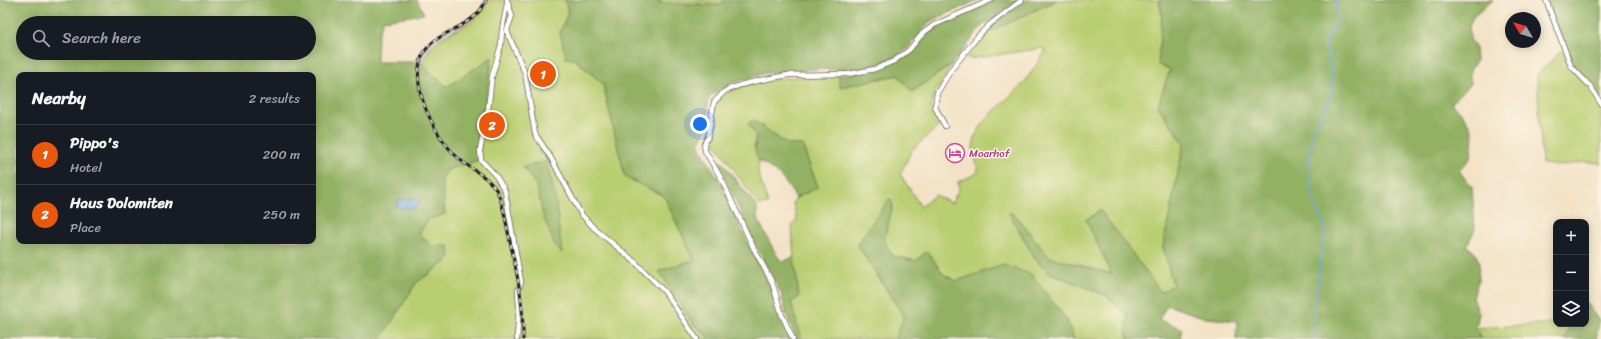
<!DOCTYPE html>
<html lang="en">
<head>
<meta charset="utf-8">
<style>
	body { margin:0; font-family:Sriracha,sans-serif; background:#242831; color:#f1f3f6 }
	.controls { position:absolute; right:12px; bottom:12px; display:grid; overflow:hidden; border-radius:8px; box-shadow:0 2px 10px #0003 }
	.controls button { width:36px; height:36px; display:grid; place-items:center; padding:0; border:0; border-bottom:1px solid #363941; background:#171b24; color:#f1f3f6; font:20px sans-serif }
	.compass { position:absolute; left:1505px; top:12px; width:36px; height:36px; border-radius:50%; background:#171b24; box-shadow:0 2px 10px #0003; rotate:308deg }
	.you { position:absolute; left:700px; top:124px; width:14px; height:14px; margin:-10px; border:3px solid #fff; border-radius:50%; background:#1a73e8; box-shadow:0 0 0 6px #1a73e833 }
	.badge { display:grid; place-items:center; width:26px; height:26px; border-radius:50%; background:#ea580c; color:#fff; font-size:13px; font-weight:700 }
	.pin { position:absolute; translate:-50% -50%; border:2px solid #fff; box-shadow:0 1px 4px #0006 }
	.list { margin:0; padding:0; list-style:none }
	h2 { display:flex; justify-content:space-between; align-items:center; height:52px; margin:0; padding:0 16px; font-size:17px }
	h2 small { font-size:13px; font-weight:400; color:#9ea1a6 }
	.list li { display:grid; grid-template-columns:26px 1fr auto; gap:12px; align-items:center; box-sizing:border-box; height:60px; padding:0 16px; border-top:1px solid #363941 }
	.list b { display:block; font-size:15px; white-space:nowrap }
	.list p { margin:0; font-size:13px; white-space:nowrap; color:#9ea1a6 }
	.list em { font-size:13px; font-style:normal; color:#9ea1a6 }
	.icon { flex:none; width:22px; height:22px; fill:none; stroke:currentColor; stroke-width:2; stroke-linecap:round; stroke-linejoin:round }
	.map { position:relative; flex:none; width:1601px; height:339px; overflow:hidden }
	.search { position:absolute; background:#171b24; box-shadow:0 2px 10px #0003; left:16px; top:16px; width:300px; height:44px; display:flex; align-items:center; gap:10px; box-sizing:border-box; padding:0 14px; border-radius:22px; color:#9ea1a6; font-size:15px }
	.panel { position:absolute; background:#171b24; box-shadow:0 2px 10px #0003; left:16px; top:72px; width:300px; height:172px; border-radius:8px }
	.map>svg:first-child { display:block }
	.industrial { fill:#d1c0bc }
	.green { fill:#b9ce71; stroke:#6a7546 }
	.forest { fill:#92b163; stroke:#576640; fill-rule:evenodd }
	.water { fill:#73a6df; stroke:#48617e }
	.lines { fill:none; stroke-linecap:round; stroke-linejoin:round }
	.stream { stroke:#73a6df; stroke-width:1.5 }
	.street-casing { stroke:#676158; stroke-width:6 }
	.street { stroke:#fff; stroke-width:4.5 }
	.rail-casing { stroke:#1c1c1c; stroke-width:3 }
	.rail { stroke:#fcf5e5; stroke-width:1.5; stroke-dasharray:4.5; stroke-linecap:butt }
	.labels { text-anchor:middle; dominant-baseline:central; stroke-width:3; stroke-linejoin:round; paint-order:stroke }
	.hotel-label { font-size:11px; fill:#b23c85; stroke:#fcf5e5; text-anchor:start }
</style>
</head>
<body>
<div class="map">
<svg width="1601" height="339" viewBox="0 0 1601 339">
	<rect width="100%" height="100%" fill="#fcf5e5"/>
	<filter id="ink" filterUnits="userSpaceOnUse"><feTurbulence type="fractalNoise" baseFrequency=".025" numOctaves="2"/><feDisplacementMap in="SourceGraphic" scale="8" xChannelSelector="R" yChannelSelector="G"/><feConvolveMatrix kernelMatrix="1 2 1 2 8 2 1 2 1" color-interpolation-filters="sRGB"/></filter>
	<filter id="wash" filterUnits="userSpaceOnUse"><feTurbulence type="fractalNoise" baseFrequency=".012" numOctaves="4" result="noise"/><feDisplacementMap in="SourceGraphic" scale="16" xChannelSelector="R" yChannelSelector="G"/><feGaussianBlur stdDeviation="0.9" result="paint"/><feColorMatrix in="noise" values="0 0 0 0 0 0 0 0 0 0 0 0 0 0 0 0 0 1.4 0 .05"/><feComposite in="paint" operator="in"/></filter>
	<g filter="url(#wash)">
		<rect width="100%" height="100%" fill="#f3e2c6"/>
		<path class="industrial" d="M484,0H488L485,8L475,19L435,42L460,162L419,62L427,45L439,35L467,21L479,10Z"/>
		<path class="green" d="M488,0H565L568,13L560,32L575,60L603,84L625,177L664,196L694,260L659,271L693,324L712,339H381L416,283L450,259L432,246L419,234L429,219L445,214L442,178L449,169L479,159L482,120L492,58L447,88L422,66C433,26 473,36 488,0Z
			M659,0H724L722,5L660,3Z
			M1057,0H1159L1170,69L1158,106L1184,143L1163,247L1173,285L1161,293L1100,210L1086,220L1112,274L1049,257L1014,214L1010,213L1034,258L1048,272L1105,295L1128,315L1126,334L1130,339H1074L1066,319L1003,265L956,281L944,275L927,251L916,261L893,256L884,240L893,205L857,244L904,317L895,339H801L791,302L799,297L795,277L792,226L797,220L793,203L796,198L818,187L802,145H788L753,120L756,135L754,146L759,161L758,172L768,204L759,205L710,136L716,102C740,76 803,77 838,75L840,87L898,75L912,92L952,64L933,97L931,108L940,125L912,150L900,174L921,207L935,195L952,203L959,189L958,182L974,175L978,171L973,148L975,136L985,120L1024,83L1045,52L1044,48L970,59L967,58L989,32Z
			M1562,50L1569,67L1595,95L1601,108V164C1589,160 1577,163 1565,165C1558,167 1549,164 1542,164L1537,74Z
			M1556,323L1570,324L1565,339H1481L1476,328Z"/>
		<path class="forest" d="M0,0H417L424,14L383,20L378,36L377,62H419L447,87L492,57L482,120L479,160L449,169L442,178L445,214L429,219L419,234L432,246H449L450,259L416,283L381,339H0ZM23,23H309V53H23ZM19,75H313V241H19Z
			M565,0H659L660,3L721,5L724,0H978L929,22L908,48L893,59L872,66L851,70L817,69L765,73L733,83L710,96C706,108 708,121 704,134C702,138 700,141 699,146L719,180L750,248L775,295L791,339H712L693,324L659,271L694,260L664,196L625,177L603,84L576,60L566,58L560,32L568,13Z
			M995,0H1018L981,27L952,64L912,92L898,75L840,87L838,75L875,71L911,51L935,28Z
			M1026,0H1057L989,32L992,26Z
			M1159,0H1493L1473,17L1469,27L1470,39L1475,47L1476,61L1470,70V84L1451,104L1460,111L1470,126L1473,135L1471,157L1459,171L1472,187L1475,229L1467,246L1475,253L1479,261L1478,281L1473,297L1479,313L1476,328L1481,339H1236L1237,321L1206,318L1167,305L1159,320L1182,328L1180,339H1130L1126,334L1128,315L1105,295L1048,272L1035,258L1009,213L1014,214L1049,257L1112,274L1086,220L1100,210L1161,292L1173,285L1163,247L1184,143L1158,106L1170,69L1158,65L1162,10Z
			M1547,0H1601V100L1597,92L1572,65Z
			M753,120L788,145H802L818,187L796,198C791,190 785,181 779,175C762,160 752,164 756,135L748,124Z
			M546,161L555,195L562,253L555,246L543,216L537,187L523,167Z
			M722,162L757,207V218L776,254L782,262L794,257L799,297L791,302L801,339H796L786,313L781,293L756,246L724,176L716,163Z
			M890,198L893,205L884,240L893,256L916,261L927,251L944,275L956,281L1003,265L1031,274L1066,319L1074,339H895L904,316L857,244Z
			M1586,303L1599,321L1596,339H1565L1570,324H1586Z"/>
		<path class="water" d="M415,198L420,201L415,208H398L396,206L398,200Z"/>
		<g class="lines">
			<path class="stream" d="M1313,339L1314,310L1325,224C1309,201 1306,161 1313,134C1316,121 1328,109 1331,95C1335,77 1330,62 1325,44L1337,20L1336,0"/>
		</g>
	</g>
	<g filter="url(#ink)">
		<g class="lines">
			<g class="street-casing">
				<path id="street" d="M507,0L512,16L507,30L508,34L525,73L535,134L551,158L581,214L594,228L634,261L664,291L697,339
					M1546,0L1571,66L1591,87L1601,104
					M507,4L502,30L501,45L492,76L487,118L480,150L481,160L496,176L505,191L521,282L518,291L519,306L517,339
					M945,126L935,107L937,93L951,70L978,36L989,25L1022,0
					M793,339L782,315L772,282L754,249L721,178L705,151L704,144L708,137L714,102L725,91L740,85L761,80L788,75L848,74L875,69L894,61L909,50L923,33L934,25L991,0"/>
			</g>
			<use href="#street" class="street"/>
			<g class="rail-casing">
				<path id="rail" d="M486,0C474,32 429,28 420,62C412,93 436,137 458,158C470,169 488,176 497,191C503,203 505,218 508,232C516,270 524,299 523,339"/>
			</g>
			<use href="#rail" class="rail"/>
		</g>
	</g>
	<defs>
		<g id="hotel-ring" transform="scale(1)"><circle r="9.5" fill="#fcf5e5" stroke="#d1479c" stroke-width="1.5"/><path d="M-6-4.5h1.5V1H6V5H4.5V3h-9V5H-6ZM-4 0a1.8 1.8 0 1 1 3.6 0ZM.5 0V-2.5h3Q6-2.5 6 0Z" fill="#d1479c"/></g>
	</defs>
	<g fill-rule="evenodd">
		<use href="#hotel-ring" x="955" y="153"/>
	</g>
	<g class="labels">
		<g class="hotel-label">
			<text x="969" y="153">Moarhof</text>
		</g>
	</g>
</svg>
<div class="controls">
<button>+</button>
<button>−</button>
<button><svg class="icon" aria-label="layers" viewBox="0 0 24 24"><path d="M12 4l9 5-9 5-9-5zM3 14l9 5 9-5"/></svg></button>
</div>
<svg class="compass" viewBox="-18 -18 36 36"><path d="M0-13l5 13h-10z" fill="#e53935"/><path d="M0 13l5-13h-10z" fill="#9ea1a6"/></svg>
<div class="you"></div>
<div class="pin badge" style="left:543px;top:74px">1</div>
<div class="pin badge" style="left:492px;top:125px">2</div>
<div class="search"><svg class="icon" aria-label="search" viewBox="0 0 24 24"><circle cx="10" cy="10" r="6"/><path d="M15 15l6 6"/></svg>Search here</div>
<section class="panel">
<h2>Nearby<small>2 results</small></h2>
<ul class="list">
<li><span class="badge">1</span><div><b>Pippo's</b><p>Hotel</p></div><em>200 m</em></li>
<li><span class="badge">2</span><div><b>Haus Dolomiten</b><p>Place</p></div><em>250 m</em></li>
</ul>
</section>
</div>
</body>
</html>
